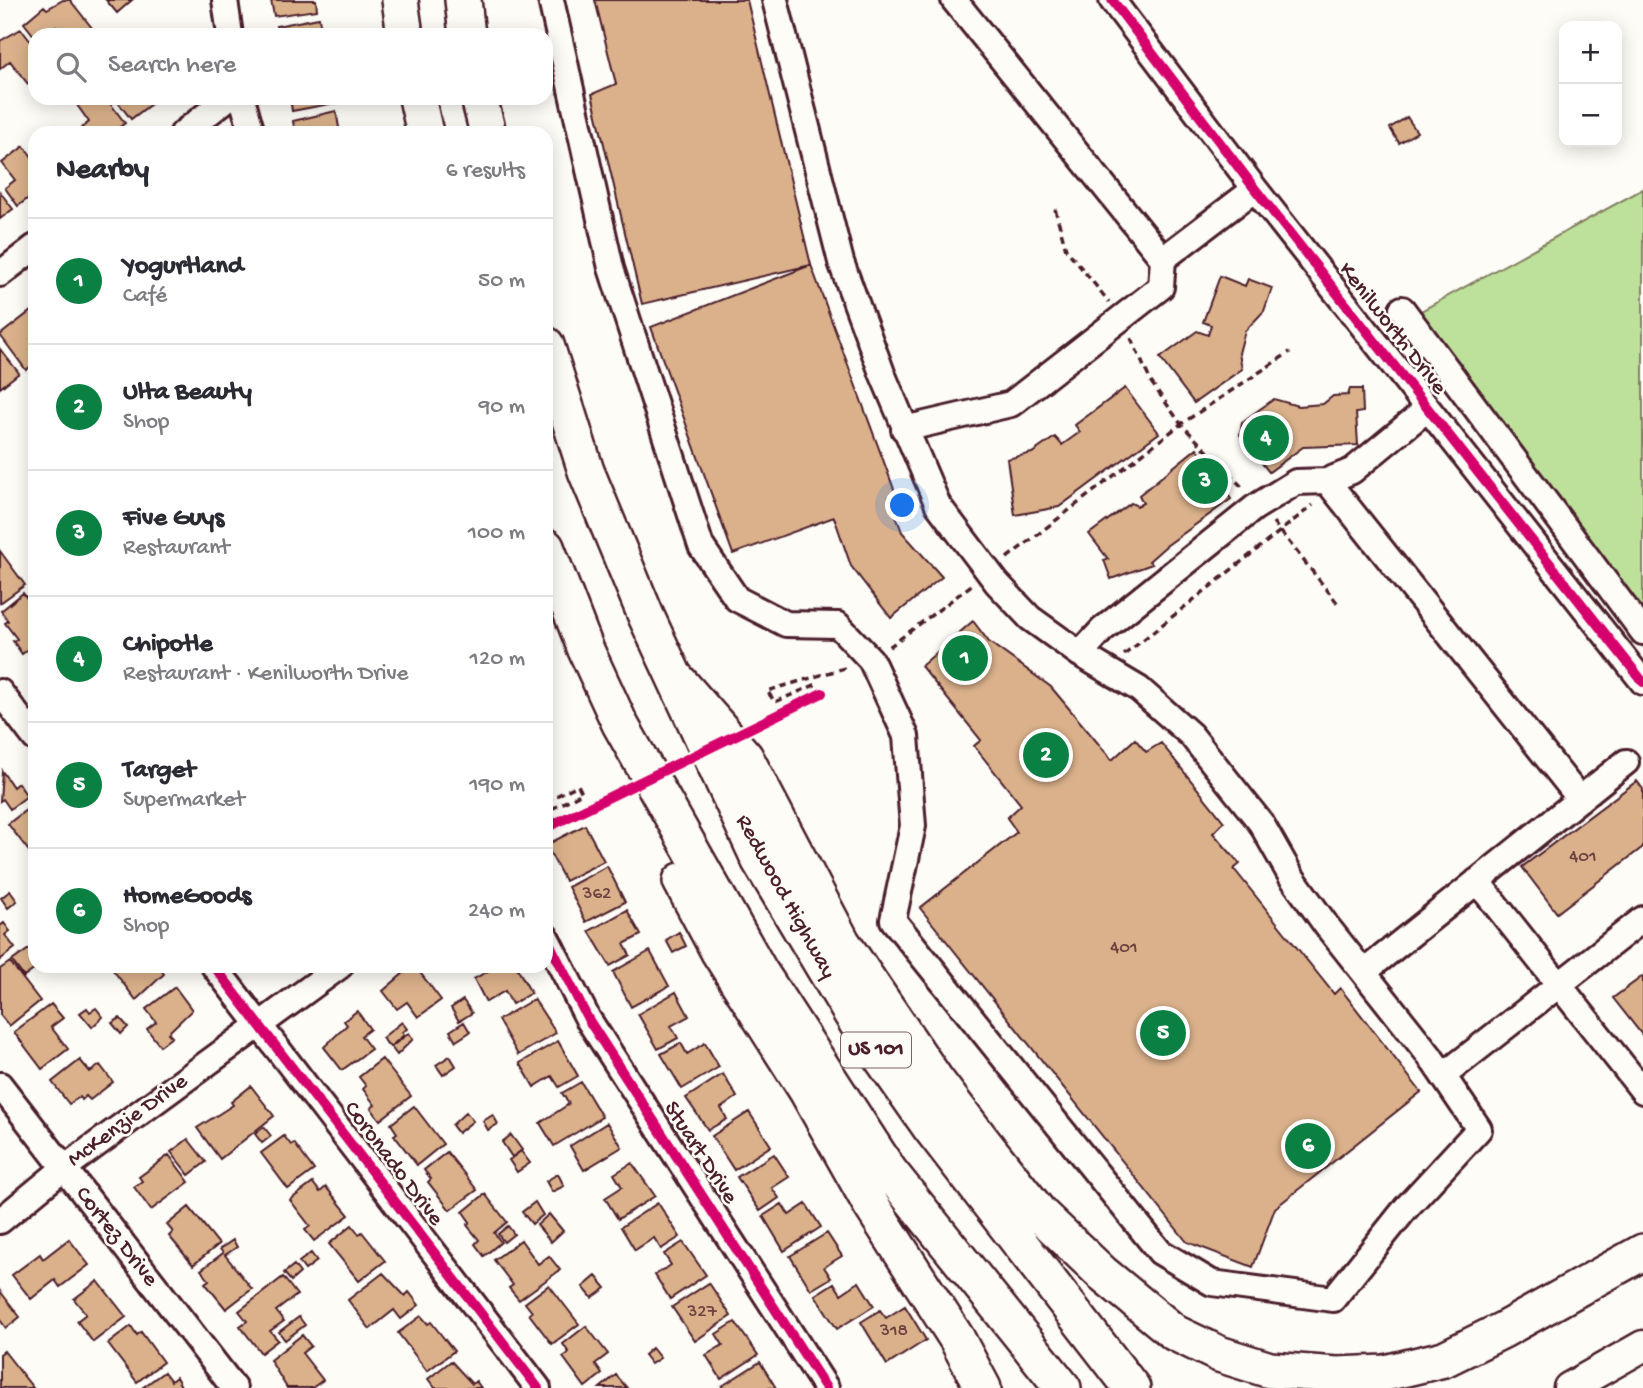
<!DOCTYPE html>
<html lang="en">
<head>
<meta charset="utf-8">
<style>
	body { margin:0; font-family:"Gochi Hand",sans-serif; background:#f2f2f3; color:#2b2b33 }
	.controls { position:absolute; right:21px; top:21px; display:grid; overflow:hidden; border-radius:14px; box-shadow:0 4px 18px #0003 }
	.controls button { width:63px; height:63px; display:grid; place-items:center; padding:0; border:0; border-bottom:2px solid #e1e1e2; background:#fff; color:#2b2b33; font:35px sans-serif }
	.you { position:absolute; left:903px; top:506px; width:24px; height:24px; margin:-18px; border:5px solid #fff; border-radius:50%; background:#1a73e8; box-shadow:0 0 0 10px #1a73e833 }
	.badge { display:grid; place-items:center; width:46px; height:46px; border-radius:50%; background:#0b8043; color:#fff; font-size:23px; font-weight:700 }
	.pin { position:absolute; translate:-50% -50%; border:4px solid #fff; box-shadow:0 2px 7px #0006 }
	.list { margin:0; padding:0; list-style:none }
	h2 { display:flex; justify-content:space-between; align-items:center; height:91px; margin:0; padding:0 28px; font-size:30px }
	h2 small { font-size:23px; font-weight:400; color:#7c7c81 }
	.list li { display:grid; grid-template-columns:46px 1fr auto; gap:21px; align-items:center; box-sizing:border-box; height:126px; padding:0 28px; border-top:2px solid #e1e1e2 }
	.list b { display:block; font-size:26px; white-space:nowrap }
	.list p { margin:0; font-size:23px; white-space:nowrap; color:#7c7c81 }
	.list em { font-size:23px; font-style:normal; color:#7c7c81 }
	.icon { flex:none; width:38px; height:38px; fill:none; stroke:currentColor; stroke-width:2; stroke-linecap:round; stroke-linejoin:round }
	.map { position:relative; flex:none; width:1643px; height:1388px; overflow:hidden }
	.search { position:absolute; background:#fff; box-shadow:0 4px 18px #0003; left:28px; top:28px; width:525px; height:77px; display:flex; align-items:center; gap:18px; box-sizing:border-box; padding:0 24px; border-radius:21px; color:#7c7c81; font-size:26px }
	.panel { position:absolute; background:#fff; box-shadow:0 4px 18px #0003; left:28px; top:126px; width:525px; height:847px; border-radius:21px }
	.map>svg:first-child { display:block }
	.green { fill:#bde19b; stroke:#848063; stroke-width:2 }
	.building { fill:#dab18b; stroke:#4a1f2b; stroke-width:2 }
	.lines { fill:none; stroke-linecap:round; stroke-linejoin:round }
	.minor-casing { stroke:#4a1f2b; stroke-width:30 }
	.major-casing { stroke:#4a1f2b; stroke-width:35 }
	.highway-casing { stroke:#4a1f2b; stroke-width:40 }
	.path { stroke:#4a1f2b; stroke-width:3.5; stroke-dasharray:7 5; stroke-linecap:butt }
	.minor { stroke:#fdfcf7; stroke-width:24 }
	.major { stroke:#fdfcf7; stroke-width:30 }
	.highway { stroke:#fdfcf7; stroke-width:35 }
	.cycleway-casing { stroke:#fdfcf7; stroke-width:15 }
	.cycleway { stroke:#d6006c; stroke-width:10 }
	.labels { text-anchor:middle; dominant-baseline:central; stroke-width:5; stroke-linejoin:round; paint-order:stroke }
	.number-label { font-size:19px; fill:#6e4443 }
	.shield { fill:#fdfcf7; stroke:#806168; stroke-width:2 }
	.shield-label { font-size:21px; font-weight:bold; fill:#4a1f2b }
	.street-label { font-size:23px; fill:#4a1f2b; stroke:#fdfcf7 }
</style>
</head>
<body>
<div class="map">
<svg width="1643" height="1388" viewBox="0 0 1643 1388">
	<rect width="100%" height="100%" fill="#fdfcf7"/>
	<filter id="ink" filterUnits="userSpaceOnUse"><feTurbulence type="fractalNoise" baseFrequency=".0143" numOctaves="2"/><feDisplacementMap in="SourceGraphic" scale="14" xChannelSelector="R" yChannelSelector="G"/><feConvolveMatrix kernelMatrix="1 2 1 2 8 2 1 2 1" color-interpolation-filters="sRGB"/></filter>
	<g filter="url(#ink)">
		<path class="green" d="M1643,189V646L1399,323Z"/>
		<path class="building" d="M63,0H70L96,33L62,35L56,27L46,35L35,37L24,23L44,6L47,9Z
			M106,0H132L117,13Z
			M271,0H316L317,10L274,16Z
			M595,0H747L811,265L642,304L592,94L616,84Z
			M319,18L322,35H278L276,26Z
			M21,29L35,47V78L28,84L10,61L0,69V41Z
			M86,98H106L125,123L112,133H82L79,130L89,122L77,105Z
			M121,98H159L131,119L117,101Z
			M290,98H334L335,103L292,111Z
			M336,111L340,133H295L293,121Z
			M1407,117L1417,132L1399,143L1390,128Z
			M24,146L35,161V193L18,206L5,188L15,180L2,163Z
			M0,192L13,209L0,219Z
			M811,265L895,492L889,497L902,532L942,577L891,618L851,566L834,517L733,554L651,327Z
			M1220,276L1245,286L1248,279L1272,288L1264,311L1245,331L1239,353L1242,369L1194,403L1160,358L1197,331L1208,335L1211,325L1203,322Z
			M31,311L35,316V363L26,370L0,335Z
			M0,349L19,373L0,388Z
			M1125,388L1159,433L1059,507L1015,515L1007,459L1032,453L1055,437L1062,445L1080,432L1075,425Z
			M1350,389H1362L1363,412L1356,413L1358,445L1303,447L1269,472L1240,435L1242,422L1274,399L1298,406L1323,404L1333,396L1348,395Z
			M1197,448L1231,499L1166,546L1149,561L1152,564L1111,579L1104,560L1108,559L1089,534L1131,503L1137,506L1143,503L1139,495Z
			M0,551L25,585L0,603Z
			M23,593L35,609L32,631L35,644L22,654L13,641L17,639L5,623L8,621L1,611Z
			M973,621L989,642L1051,687L1112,760L1135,739L1146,752L1161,743L1224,822L1213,833L1240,864L1234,869L1334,994L1340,988L1421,1092L1275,1208L1253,1267L1187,1242L920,908L1017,832L1007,818L1021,805L974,746L981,740L921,666Z
			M2,771L13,787L18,783L27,796L10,809L3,799L0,801Z
			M1637,781L1643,789V847L1557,913L1522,867Z
			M31,806L35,812V859L8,824Z
			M585,825L604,861L565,881L546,845Z
			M607,866L625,902L586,922L568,887Z
			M10,891L17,901L8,908L1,898Z
			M627,910L641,935L624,944L630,955L610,966L589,931Z
			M4,923L10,931L5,935L15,948L0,960V926Z
			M679,932L686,946L673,953L666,940Z
			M29,949L35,957V966H39L24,977L12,961Z
			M650,951L669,986L631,1007L613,972Z
			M10,962L40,1001L9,1026L0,1015V969Z
			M110,966H158L164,974L136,1000Z
			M412,966H415L441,1000L418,1017L407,1002L397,1009L383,991Z
			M497,966H516L531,993L512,1004L505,991L486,1002L474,979Z
			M1643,976V1036L1613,998Z
			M175,987L192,1010L168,1033L172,1037L160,1046L147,1029L156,1022L146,1009Z
			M676,992L689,1016L671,1026L678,1038L658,1049L638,1014Z
			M534,999L556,1033L518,1055L498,1020Z
			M463,1000L472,1013L459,1021L451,1008Z
			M51,1004L63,1018L51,1027L68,1049L42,1069L14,1032Z
			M87,1008L90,1012L96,1008L103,1017L92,1027L80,1013Z
			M357,1011L370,1029L361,1036L371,1049L342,1070L324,1047L347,1025L344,1021Z
			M120,1018L128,1027L121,1034L112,1023Z
			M402,1022L407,1029L402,1032L404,1035L390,1047L382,1038Z
			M464,1022L470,1032L456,1041L450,1031Z
			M409,1033L413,1039L397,1055L391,1047Z
			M558,1041L578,1076L559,1087L552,1076L534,1087L520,1063Z
			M681,1043L687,1054L705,1043L719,1067L682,1089L661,1054Z
			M450,1056L456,1066L443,1075L436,1065Z
			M382,1059L411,1096L380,1120L371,1108L375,1105L363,1089L366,1086L359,1077Z
			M80,1060L90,1072L100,1065L113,1082L90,1100L86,1096L82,1100L80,1097L69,1104L52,1082Z
			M723,1074L737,1097L721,1108L727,1119L708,1130L686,1098Z
			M581,1082L602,1117L554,1146L540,1123L569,1104L562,1093Z
			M251,1086L274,1116L220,1159L197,1128L233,1105L231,1102Z
			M414,1106L443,1144L417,1165L394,1135L397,1133L391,1124Z
			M466,1112L473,1121L458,1133L452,1125Z
			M749,1112L771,1146L734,1170L712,1136Z
			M493,1115L498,1124L488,1130L483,1121Z
			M607,1123L622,1147L584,1170L570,1146Z
			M264,1127L271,1136L262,1143L255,1134Z
			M511,1135L522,1150L512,1157L502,1142Z
			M284,1136L291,1145L294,1143L314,1170L288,1189L261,1153Z
			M188,1139L206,1162L189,1175L171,1152Z
			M521,1151L530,1163L517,1172L509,1160Z
			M447,1152L477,1190L450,1210L428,1182L431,1179L424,1170Z
			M774,1154L789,1177L772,1188L779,1198L760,1211L737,1177Z
			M169,1155L189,1182L151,1210L134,1187L142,1181L139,1177Z
			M632,1163L655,1196L618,1219L605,1198L622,1187L614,1174Z
			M558,1174L564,1186L552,1192L546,1181Z
			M313,1183L320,1192L326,1187L349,1215L314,1241L305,1230L310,1226L290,1200Z
			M485,1194L507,1222L494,1233L501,1242L484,1256L475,1244L479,1240L467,1225L470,1222L463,1212Z
			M535,1202L543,1215L532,1224L522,1212Z
			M658,1203L680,1237L661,1249L654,1238L635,1250L621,1227Z
			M782,1204L789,1215L806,1204L821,1227L784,1251L763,1216Z
			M189,1207L219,1244L193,1265L169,1236L173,1232L167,1225Z
			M549,1214L563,1231L551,1242L537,1225Z
			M352,1225L359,1234L362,1232L385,1261L359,1281L329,1244Z
			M508,1226L514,1234L504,1242L498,1234Z
			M827,1233L842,1256L824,1267L831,1278L811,1290L790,1256Z
			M69,1239L89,1265L60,1287L55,1280L31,1299L12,1275L40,1254L43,1259Z
			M233,1240L237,1247L225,1255L252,1289L226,1309L205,1283L209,1280L201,1270L223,1253L220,1249Z
			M521,1240L538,1264L549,1256L560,1270L519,1300L509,1288L513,1285L494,1260Z
			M683,1242L706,1275L670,1299L655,1275L671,1265L664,1254Z
			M311,1253L317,1261L305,1270L299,1262Z
			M294,1265L300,1273L291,1281L284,1273Z
			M383,1273L405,1296L409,1292L419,1305L401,1319L394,1310L370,1329L348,1300Z
			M596,1276L606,1288L592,1298L583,1287Z
			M283,1277L297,1295L276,1311L284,1321L270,1331L278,1340L261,1353L240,1326L247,1321L239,1311Z
			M98,1281L126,1317L93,1342L77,1321L86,1314L74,1299Z
			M859,1282L874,1306L837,1329L815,1295L834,1283L841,1294Z
			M709,1283L731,1316L695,1341L672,1307Z
			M549,1285L579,1324L552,1344L529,1314L532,1312L525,1303Z
			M0,1291L20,1317L6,1328L0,1320Z
			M905,1306L926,1340L887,1365L861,1322L880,1310L886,1318Z
			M421,1316L428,1324L431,1322L454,1351L427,1371L398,1333Z
			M299,1317L305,1325L285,1340L279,1332Z
			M735,1322L758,1355L721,1379L706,1355L723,1345L716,1334Z
			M131,1326L137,1335L141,1332L163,1362L137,1382L108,1344Z
			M586,1326L608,1354L595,1364L602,1374L585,1387L563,1357L569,1353L563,1344Z
			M302,1335L311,1346L302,1353L323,1380L312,1388H287L270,1360Z
			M652,1348L660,1358L651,1364L644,1355Z
			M4,1351L33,1388H0V1354Z
			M451,1361L472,1384L476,1381L481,1388H435L428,1379Z
			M760,1362L776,1388H723L722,1386Z
			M164,1372L171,1381L176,1377L182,1388H142Z
			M616,1375L627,1388H600Z"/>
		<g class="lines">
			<g class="minor-casing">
				<path id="minor" d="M225,0L230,35
					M551,0L611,268L701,546L737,599L786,624L838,625L871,660L906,736L913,826L893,920L1160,1252L1212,1283L1333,1299L1406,1208L1479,1129L1429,1055L1326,925L1291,876L1261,823L1191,735L1139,689L1080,654L1030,618L997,583L938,505L882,373L841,262L775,0
					M1112,0L1255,189L1643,682
					M242,98L252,133
					M183,133L228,98
					M1163,259L1255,189
					M0,274L35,247
					M1402,309L1643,632
					M904,429L1011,404L1161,287L1163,259L954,0
					M1327,481L1580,799
					M1080,654L1102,630L1254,508L1296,482L1327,481L1352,471L1427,409
					M0,692L35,738
					M1477,881L1643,1091
					M546,937L588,1019L826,1388
					M214,966L538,1388
					M1364,972L1626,762
					M1444,1075L1643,919
					M0,1085L234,1388
					M0,1221L63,1169L340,966"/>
			</g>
			<g class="major-casing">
				<path id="major" d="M1569,1388L1643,1346"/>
			</g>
			<g class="highway-casing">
				<path id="highway" d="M400,0L405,35
					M463,0L467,35
					M417,98L425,133
					M479,98L488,133
					M546,345L586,471L646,616L760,861L857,1023L930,1127L1132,1388
					M546,547L586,650L620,724L760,972L889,1171L1063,1388
					M675,677L745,757L842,942L935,1079L983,1142L1040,1214L1102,1273L1175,1333L1219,1354L1270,1370L1337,1375L1385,1373L1444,1359L1503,1330L1643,1252
					M681,881L719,952L807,1091L871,1205L957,1339L983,1388"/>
			</g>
			<path class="path" d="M1055,209L1066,249L1109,302
				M1131,338L1151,382L1181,424L1245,490
				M1273,522L1339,605
				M1007,558L1181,424L1290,352
				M889,647L973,584
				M1124,655L1313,505
				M822,693L817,684L775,702L767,691L848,667
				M546,801L578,785L582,793L546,812
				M546,819L550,826"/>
			<use href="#minor" class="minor"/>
			<use href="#major" class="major"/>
			<use href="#highway" class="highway"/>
			<g class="cycleway-casing">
				<path id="cycleway" d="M1112,0L1255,189L1643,682
					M550,826L822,693
					M546,937L588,1019L826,1388
					M214,966L538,1388"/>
			</g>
			<use href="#cycleway" class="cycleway"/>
		</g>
	</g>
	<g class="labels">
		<g class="number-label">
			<text x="1583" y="857">401</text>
			<text x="597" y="894">362</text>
			<text x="1124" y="948">401</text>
			<text x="702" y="1312">327</text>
			<text x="894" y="1331">318</text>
		</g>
		<rect class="shield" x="841" y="1032.5" width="70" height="35" rx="5"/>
		<g class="shield-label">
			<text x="876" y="1050">US 101</text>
		</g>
		<g class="street-label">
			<text transform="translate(1392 329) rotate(52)">Kenilworth Drive</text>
			<text transform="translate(785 897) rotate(61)">Redwood Highway</text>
			<text transform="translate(128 1121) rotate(-36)">McKenzie Drive</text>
			<text transform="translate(700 1153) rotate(57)">Stuart Drive</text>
			<text transform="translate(393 1164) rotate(53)">Coronado Drive</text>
			<text transform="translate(116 1237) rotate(52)">Cortez Drive</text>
		</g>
	</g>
</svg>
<div class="controls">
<button>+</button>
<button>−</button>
</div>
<div class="you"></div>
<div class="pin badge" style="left:965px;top:658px">1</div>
<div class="pin badge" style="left:1046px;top:755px">2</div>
<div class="pin badge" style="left:1205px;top:481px">3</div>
<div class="pin badge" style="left:1266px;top:438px">4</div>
<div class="pin badge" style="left:1163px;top:1033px">5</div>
<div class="pin badge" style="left:1308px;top:1146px">6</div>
<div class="search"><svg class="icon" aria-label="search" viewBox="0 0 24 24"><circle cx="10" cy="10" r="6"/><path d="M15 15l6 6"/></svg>Search here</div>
<section class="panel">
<h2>Nearby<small>6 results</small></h2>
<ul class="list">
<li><span class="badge">1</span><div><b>Yogurtland</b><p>Café</p></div><em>50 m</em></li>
<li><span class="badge">2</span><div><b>Ulta Beauty</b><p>Shop</p></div><em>90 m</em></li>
<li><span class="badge">3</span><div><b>Five Guys</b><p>Restaurant</p></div><em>100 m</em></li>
<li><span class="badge">4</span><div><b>Chipotle</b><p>Restaurant · Kenilworth Drive</p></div><em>120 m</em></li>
<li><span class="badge">5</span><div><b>Target</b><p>Supermarket</p></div><em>190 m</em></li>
<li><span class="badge">6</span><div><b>HomeGoods</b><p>Shop</p></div><em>240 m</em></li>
</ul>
</section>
</div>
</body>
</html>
